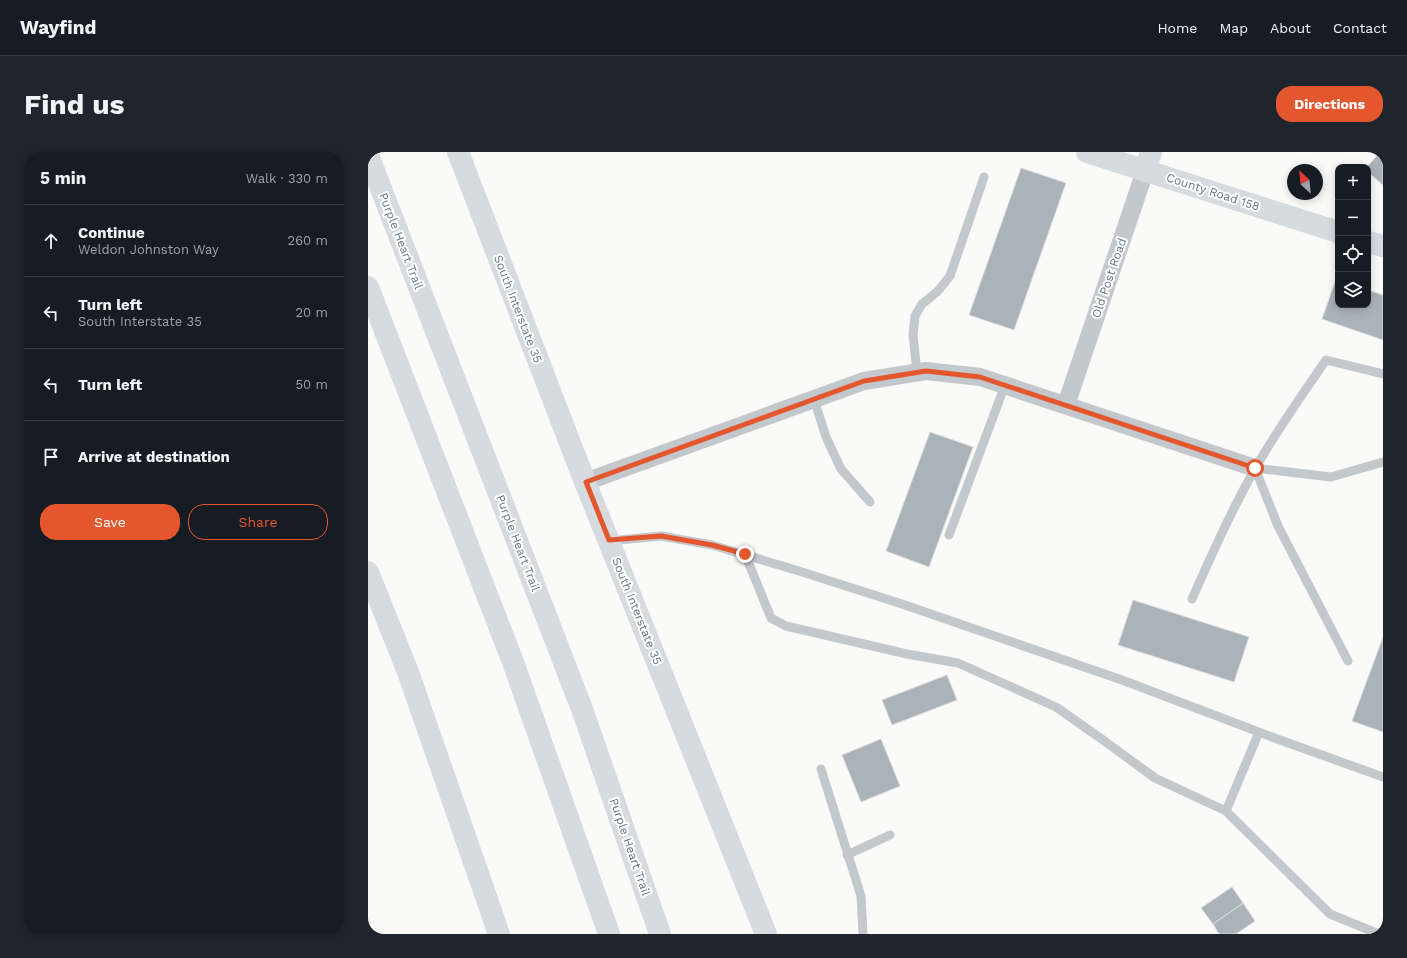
<!DOCTYPE html>
<html lang="en">
<head>
<meta charset="utf-8">
<style>
	body { margin:0; font-family:"Work Sans",sans-serif; background:#20242c; color:#f1f3f6 }
	.controls { position:absolute; right:12px; top:12px; display:grid; overflow:hidden; border-radius:8px; box-shadow:0 2px 10px #0003 }
	.controls button { width:36px; height:36px; display:grid; place-items:center; padding:0; border:0; border-bottom:1px solid #363941; background:#171b24; color:#f1f3f6; font:20px sans-serif }
	.compass { position:absolute; left:919px; top:12px; width:36px; height:36px; border-radius:50%; background:#171b24; box-shadow:0 2px 10px #0003; rotate:334deg }
	.stop { position:absolute; width:12px; height:12px; margin:-9px; border:3px solid #e4572e; border-radius:50%; background:#fff }
	.stop.end { background:#e4572e; border-color:#fff; box-shadow:0 1px 4px #0008 }
	.list { margin:0; padding:0; list-style:none }
	h2 { display:flex; justify-content:space-between; align-items:center; height:52px; margin:0; padding:0 16px; font-size:17px }
	h2 small { font-size:13px; font-weight:400; color:#9ea1a6 }
	.list li { display:grid; grid-template-columns:26px 1fr auto; gap:12px; align-items:center; box-sizing:border-box; height:72px; padding:0 16px; border-top:1px solid #363941 }
	.list b { display:block; font-size:15px; white-space:nowrap }
	.list p { margin:0; font-size:13px; white-space:nowrap; color:#9ea1a6 }
	.list em { font-size:13px; font-style:normal; color:#9ea1a6 }
	.actions { display:flex; gap:8px; padding:12px 16px }
	.actions a { flex:1; padding:9px 0; border:1px solid #e4572e; border-radius:16px; text-align:center; font-size:14px; color:#e4572e }
	.actions .main { background:#e4572e; color:#fff }
	.icon { flex:none; width:22px; height:22px; fill:none; stroke:currentColor; stroke-width:2; stroke-linecap:round; stroke-linejoin:round }
	.map { position:relative; flex:none; width:1015px; height:782px; overflow:hidden; border-radius:16px }
	header { display:flex; align-items:center; gap:24px; box-sizing:border-box; height:56px; padding:0 20px; background:#171b24; border-bottom:1px solid #363941 }
	header strong { font-size:19px }
	nav { display:flex; gap:22px; margin-inline-start:auto; font-size:14px }
	.intro { display:flex; align-items:center; justify-content:space-between; box-sizing:border-box; height:96px; padding:0 24px }
	h1 { margin:0; font-size:28px }
	.button { padding:10px 18px; border-radius:16px; background:#e4572e; color:#fff; font-size:14px; font-weight:700 }
	main { display:flex; gap:24px; padding:0 24px }
	aside { flex:1; background:#171b24; border-radius:16px; box-shadow:0 2px 10px #0003 }
	.map>svg:first-child { display:block }
	.building { fill:#aab3b9; stroke:#dcdcda }
	.lines { fill:none; stroke-linecap:round; stroke-linejoin:round }
	.lane { stroke:#c3c8cc; stroke-width:9 }
	.street { stroke:#c3c8cc; stroke-width:18 }
	.secondary { stroke:#d6dbdf; stroke-width:22 }
	.highway { stroke:#d6dbdf; stroke-width:22 }
	.route { stroke:#e4572e; stroke-width:5 }
	.labels { text-anchor:middle; dominant-baseline:central; stroke-width:4; stroke-linejoin:round; paint-order:stroke }
	.street-label { font-size:12px; fill:#657683; stroke:#fff }
</style>
</head>
<body>
<header>
<strong>Wayfind</strong>
<nav><a>Home</a><a>Map</a><a>About</a><a>Contact</a></nav>
</header>
<div class="intro"><h1>Find us</h1><a class="button">Directions</a></div>
<main>
<aside>
<h2>5 min<small>Walk · 330 m</small></h2>
<ul class="list">
<li><svg class="icon" aria-label="ahead" viewBox="0 0 24 24"><path d="M12 20V5M6 11l6-6 6 6"/></svg><div><b>Continue</b><p>Weldon Johnston Way</p></div><em>260 m</em></li>
<li><svg class="icon" aria-label="left" viewBox="0 0 24 24"><path d="M17 20v-9H6M10 6l-5 5 5 5"/></svg><div><b>Turn left</b><p>South Interstate 35</p></div><em>20 m</em></li>
<li><svg class="icon" aria-label="left" viewBox="0 0 24 24"><path d="M17 20v-9H6M10 6l-5 5 5 5"/></svg><div><b>Turn left</b></div><em>50 m</em></li>
<li><svg class="icon" aria-label="arrive" viewBox="0 0 24 24"><path d="M6 21V4h12l-3 4 3 4H6"/></svg><div><b>Arrive at destination</b></div></li>
</ul>
<div class="actions"><a class="main">Save</a><a>Share</a></div>
</aside>
<div class="map">
<svg width="1015" height="782" viewBox="0 0 1015 782">
	<rect width="100%" height="100%" fill="#fafaf8"/>
	<path class="building" d="M1012,0H1015V33L1000,20V15H999Z
		M653,16L698,31L646,178L601,163Z
		M968,127L970,128V153H1000V138L1015,143V188L954,167Z
		M562,280L605,295L561,415L518,399Z
		M765,448L881,485L866,530L750,493Z
		M1015,485V580L984,569Z
		M579,523L589,548L524,573L514,548Z
		M513,587L532,634L493,650L474,603Z
		M864,735L875,751L845,772L833,756Z
		M875,751L887,769L868,782H851L845,772Z"/>
	<g class="lines">
		<path class="lane" d="M549,220L545,183L547,164L554,152L570,139L582,124L616,25
			M446,247L458,285L473,317L502,350
			M887,316L910,374L980,509
			M887,316L963,325L1015,310
			M581,383L637,233
			M241,389L293,384L344,393L431,419L534,452L754,528L912,588L1015,625
			M377,402L403,466L418,474L539,502L590,511L688,555L735,588L787,626L858,659
			M824,447C844,402 864,357 888,315C909,278 934,243 958,208L1015,222
			M891,580L858,659L962,762L1011,782
			M453,617L493,744L495,782
			M479,703L522,683"/>
		<path class="street" d="M698,253L777,19
			M217,330L496,229L558,219L612,225L887,316"/>
		<path class="secondary" d="M90,0L217,330L398,782
			M719,0L970,80
			M777,19L783,0
			M1000,90L1015,94
			M0,420L40,520L131,782"/>
		<path class="highway" d="M0,3L214,557L292,782
			M0,135L145,510L241,782"/>
	</g>
	<g class="lines">
		<path class="route" d="M377,402L344,393L293,384L241,388L218,330L496,229L558,219L612,225L887,316"/>
	</g>
	<g class="labels">
		<g class="street-label">
			<text transform="translate(845 40) rotate(18)">County Road 158</text>
			<text transform="translate(33 89) rotate(69)">Purple Heart Trail</text>
			<text transform="translate(741 126) rotate(-71)">Old Post Road</text>
			<text transform="translate(150 157) rotate(69)">South Interstate 35</text>
			<text transform="translate(150 391) rotate(69)">Purple Heart Trail</text>
			<text transform="translate(269 459) rotate(68)">South Interstate 35</text>
			<text transform="translate(262 695) rotate(71)">Purple Heart Trail</text>
		</g>
	</g>
</svg>
<div class="controls">
<button>+</button>
<button>−</button>
<button><svg class="icon" aria-label="locate" viewBox="0 0 24 24"><circle cx="12" cy="12" r="6"/><path d="M12 2v4M12 18v4M2 12h4M18 12h4"/></svg></button>
<button><svg class="icon" aria-label="layers" viewBox="0 0 24 24"><path d="M12 4l9 5-9 5-9-5zM3 14l9 5 9-5"/></svg></button>
</div>
<svg class="compass" viewBox="-18 -18 36 36"><path d="M0-13l5 13h-10z" fill="#e53935"/><path d="M0 13l5-13h-10z" fill="#9ea1a6"/></svg>
<div class="stop" style="left:887px;top:316px"></div>
<div class="stop end" style="left:377px;top:402px"></div>
</div>
</main>
</body>
</html>
